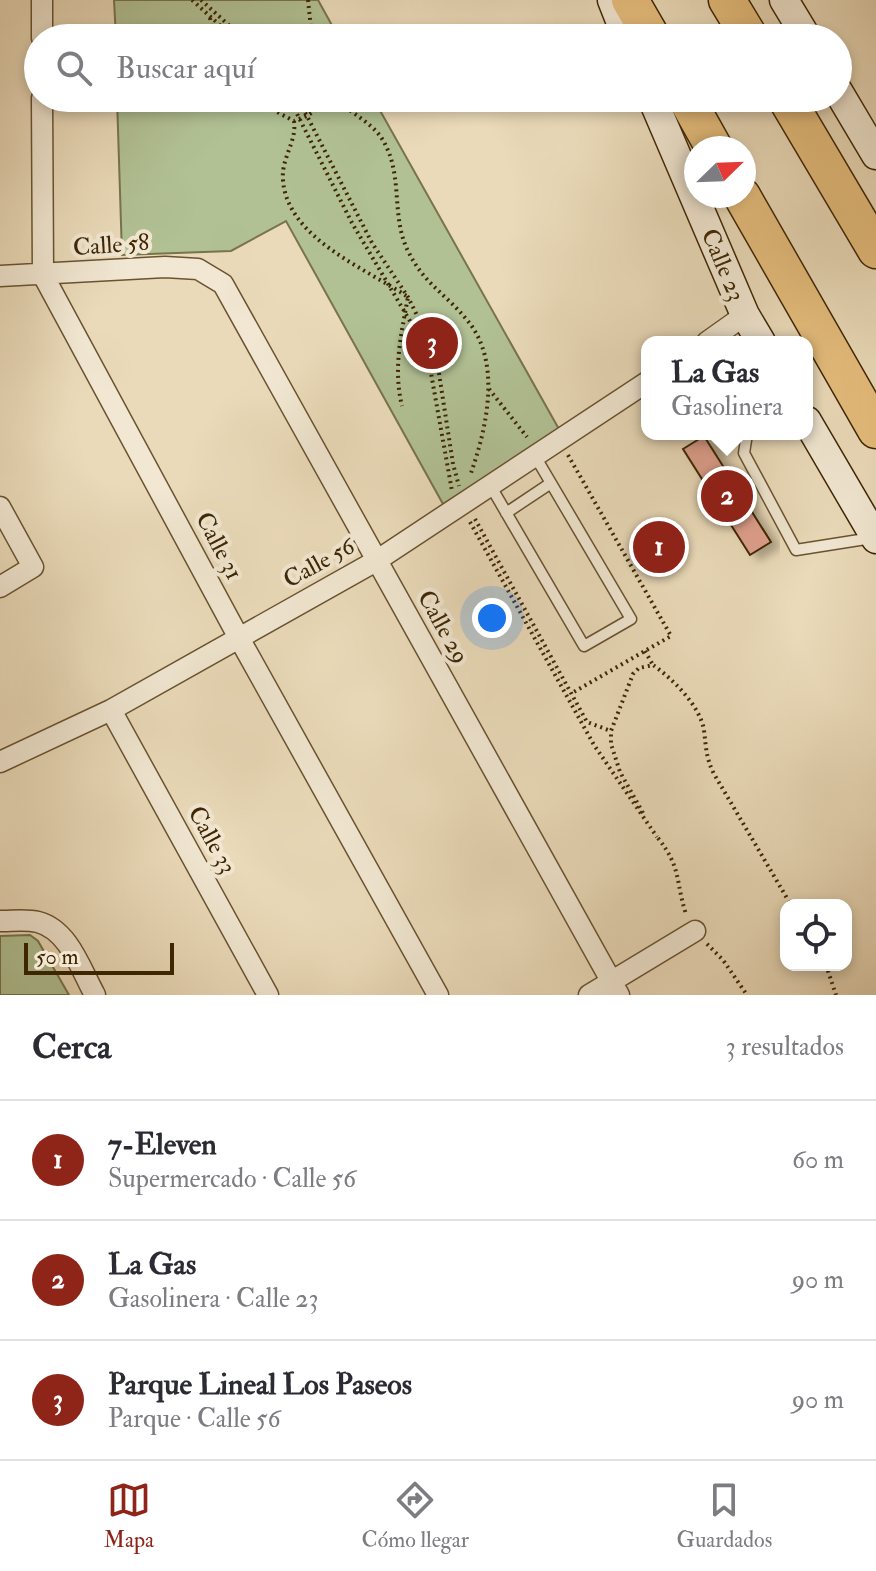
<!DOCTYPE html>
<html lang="es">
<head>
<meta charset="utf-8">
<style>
	body { margin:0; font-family:"IM FELL Double Pica",serif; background:#f2f2f3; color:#2b2b33 }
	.controls { position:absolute; right:24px; bottom:24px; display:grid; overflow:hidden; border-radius:16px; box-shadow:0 4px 12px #0003 }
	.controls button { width:72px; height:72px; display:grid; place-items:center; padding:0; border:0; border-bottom:2px solid #e1e1e2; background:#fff; color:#2b2b33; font:40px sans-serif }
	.compass { position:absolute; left:684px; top:136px; width:72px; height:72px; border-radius:50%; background:#fff; box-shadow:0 4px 12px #0003; rotate:67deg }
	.scale { position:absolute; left:24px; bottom:20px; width:150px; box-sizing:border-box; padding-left:8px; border:4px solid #3e2603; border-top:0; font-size:22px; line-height:28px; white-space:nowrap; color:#3e2603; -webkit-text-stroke:6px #f1e7d2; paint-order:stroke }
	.you { position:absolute; left:492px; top:618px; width:28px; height:28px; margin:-20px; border:6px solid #fff; border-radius:50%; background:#1a73e8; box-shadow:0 0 0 12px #1a73e833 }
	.badge { display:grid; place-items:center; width:52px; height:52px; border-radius:50%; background:#8f2418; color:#fff; font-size:26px; font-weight:700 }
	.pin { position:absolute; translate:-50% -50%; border:4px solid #fff; box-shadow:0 2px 8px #0006 }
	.popup { position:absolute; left:641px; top:336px; width:172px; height:104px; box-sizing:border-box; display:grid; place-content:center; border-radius:16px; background:#fff; filter:drop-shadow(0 2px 6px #0005); font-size:26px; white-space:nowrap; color:#7c7c81 }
	.popup b { font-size:30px; color:#2b2b33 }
	.popup::after { content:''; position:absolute; left:50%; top:100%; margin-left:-16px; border:16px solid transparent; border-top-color:#fff }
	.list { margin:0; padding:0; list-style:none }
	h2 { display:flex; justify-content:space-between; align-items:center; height:104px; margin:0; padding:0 32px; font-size:34px }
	h2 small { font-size:26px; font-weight:400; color:#7c7c81 }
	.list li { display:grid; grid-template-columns:52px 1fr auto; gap:24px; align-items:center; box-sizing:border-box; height:120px; padding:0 32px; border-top:2px solid #e1e1e2 }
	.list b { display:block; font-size:30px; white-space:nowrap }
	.list p { margin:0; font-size:26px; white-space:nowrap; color:#7c7c81 }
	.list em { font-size:26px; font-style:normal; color:#7c7c81 }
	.icon { flex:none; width:44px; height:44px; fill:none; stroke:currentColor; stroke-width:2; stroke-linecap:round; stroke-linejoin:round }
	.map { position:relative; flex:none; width:876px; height:995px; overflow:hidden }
	.search { position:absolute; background:#fff; box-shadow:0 4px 12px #0003; left:24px; right:24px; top:24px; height:88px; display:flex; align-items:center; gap:20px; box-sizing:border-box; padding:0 28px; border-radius:44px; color:#7c7c81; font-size:30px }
	.sheet { height:464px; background:#fff }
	nav { display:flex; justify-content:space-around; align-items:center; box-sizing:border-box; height:112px; border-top:2px solid #e1e1e2; background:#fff; font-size:22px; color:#7c7c81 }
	nav a { display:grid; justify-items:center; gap:4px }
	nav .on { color:#8f2418 }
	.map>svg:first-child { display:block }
	.green { fill:#b1c194; stroke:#78744c; stroke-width:2 }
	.building { fill:#de9f8d; stroke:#3e2603; stroke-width:2; filter:url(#shadow) }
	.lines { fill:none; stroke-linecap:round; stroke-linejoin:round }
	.lane-casing { stroke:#695330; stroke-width:13 }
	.street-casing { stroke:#695330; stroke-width:23 }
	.secondary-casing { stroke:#3e2603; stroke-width:31 }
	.highway-casing { stroke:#3e2603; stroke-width:39 }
	.path { stroke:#3e2603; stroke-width:4; stroke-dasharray:2 4; stroke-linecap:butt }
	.lane { stroke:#f1e7d2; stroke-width:10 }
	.street { stroke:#f1e7d2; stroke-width:20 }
	.secondary { stroke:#f1e7d2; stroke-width:28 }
	.highway { stroke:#e5bd7c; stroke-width:36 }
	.labels { text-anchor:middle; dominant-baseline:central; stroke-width:8; stroke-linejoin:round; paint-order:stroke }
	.street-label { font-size:24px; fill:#3e2603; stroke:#f1e7d2 }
</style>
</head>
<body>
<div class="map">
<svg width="876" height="995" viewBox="0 0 876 995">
	<defs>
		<filter id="shadow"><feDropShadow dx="9" dy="5" stdDeviation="4" flood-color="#0004"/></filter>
	</defs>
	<rect width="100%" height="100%" fill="#eadab9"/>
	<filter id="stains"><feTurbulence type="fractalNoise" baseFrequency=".0025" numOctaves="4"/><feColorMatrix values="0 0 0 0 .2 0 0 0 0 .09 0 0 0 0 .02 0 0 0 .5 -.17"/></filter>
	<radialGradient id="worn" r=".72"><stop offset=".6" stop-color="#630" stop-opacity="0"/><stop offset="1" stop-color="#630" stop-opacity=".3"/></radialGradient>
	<path class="green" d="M114,0H318L339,38H116Z
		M117,98H373L560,431L443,504L286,221L231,251L122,255Z
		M30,935L38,941L69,995H0V936Z"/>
	<path class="building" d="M704,436L771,542L750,555L683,449Z"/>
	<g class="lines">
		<g class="lane-casing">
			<path id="lane" d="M747,434L744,453L796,550L872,538
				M490,485L584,646L631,619L535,456
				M506,513L551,483"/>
		</g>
		<g class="street-casing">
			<path id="street" d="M42,0V38
				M42,98L43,275L239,638L438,995
				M0,276L165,267L198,269L223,284L619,995
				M707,342L745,315
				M0,507L33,567L0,587
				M111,710L268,995
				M0,762L111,710L376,561L647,382
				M0,921C12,921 27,919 38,922C69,930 81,970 95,995
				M589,995L695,931"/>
		</g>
		<g class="secondary-casing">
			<path id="secondary" d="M612,0L627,38
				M784,0L807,38
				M838,91L876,155
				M652,98L745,315L761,342
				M807,421L876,539"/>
		</g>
		<g class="highway-casing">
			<path id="highway" d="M630,0L652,38
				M727,0L750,38
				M686,98L714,148
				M786,98L876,250
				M742,196L876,430"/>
		</g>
		<path class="path" d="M192,0L234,38
			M201,0L243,38
			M308,0L312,38
			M210,18L213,38
			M251,98L294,121L307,116L332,98
			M289,98L352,223L410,321L429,362L452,491
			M295,98L307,116L372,243L408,297L436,354L453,464L459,486
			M337,98C352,116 374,122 385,144C403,178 391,217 408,251C424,284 445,293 467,320C502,361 487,427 471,473
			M294,121C297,142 281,158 283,180C287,238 365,268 408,297C401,335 393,369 402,406
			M489,389L527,437
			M568,455L671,636L572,693
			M475,519L587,722L611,731
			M470,522L594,745L657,837
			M645,651L653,665
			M643,813L620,772L611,744V731L633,674L639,668L653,665C673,679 700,706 704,730C706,747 706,758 714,774L791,905
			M658,838C682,869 675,880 686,914
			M707,944L723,960L747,995
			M826,965L836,995"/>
		<use href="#lane" class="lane"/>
		<use href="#street" class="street"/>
		<use href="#secondary" class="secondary"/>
		<use href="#highway" class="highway"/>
	</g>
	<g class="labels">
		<g class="street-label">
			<text transform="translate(111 245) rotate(-4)">Calle 58</text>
			<text transform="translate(723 265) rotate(67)">Calle 23</text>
			<text transform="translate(219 546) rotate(62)">Calle 31</text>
			<text transform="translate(319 563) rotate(-29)">Calle 56</text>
			<text transform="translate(443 627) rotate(61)">Calle 29</text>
			<text transform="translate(212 840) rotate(61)">Calle 33</text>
		</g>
	</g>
	<rect width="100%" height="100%" filter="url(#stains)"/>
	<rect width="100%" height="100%" fill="url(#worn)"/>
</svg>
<div class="controls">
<button><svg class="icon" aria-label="locate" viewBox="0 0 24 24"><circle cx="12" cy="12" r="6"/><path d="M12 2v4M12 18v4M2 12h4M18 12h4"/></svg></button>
</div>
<svg class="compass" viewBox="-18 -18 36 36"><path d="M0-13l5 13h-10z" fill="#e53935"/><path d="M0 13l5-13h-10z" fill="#7c7c81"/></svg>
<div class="scale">50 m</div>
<div class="you"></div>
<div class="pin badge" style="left:659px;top:547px">1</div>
<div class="pin badge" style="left:727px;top:496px">2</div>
<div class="popup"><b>La Gas</b>Gasolinera</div>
<div class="pin badge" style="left:432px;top:343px">3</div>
<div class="search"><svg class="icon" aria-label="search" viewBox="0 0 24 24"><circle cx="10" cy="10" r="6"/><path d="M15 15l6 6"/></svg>Buscar aquí</div>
</div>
<section class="sheet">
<h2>Cerca<small>3 resultados</small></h2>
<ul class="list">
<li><span class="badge">1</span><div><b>7-Eleven</b><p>Supermercado · Calle 56</p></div><em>60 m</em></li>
<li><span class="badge">2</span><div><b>La Gas</b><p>Gasolinera · Calle 23</p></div><em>90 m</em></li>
<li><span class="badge">3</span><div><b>Parque Lineal Los Paseos</b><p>Parque · Calle 56</p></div><em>90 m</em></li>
</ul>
</section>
<nav>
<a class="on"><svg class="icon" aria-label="map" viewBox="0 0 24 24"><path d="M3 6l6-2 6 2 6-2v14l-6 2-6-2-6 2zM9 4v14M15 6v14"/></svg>Mapa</a>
<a><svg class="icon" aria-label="directions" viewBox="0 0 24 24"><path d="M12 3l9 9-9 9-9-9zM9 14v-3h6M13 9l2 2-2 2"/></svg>Cómo llegar</a>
<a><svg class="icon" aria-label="saved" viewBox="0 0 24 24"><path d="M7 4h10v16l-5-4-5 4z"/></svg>Guardados</a>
</nav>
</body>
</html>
